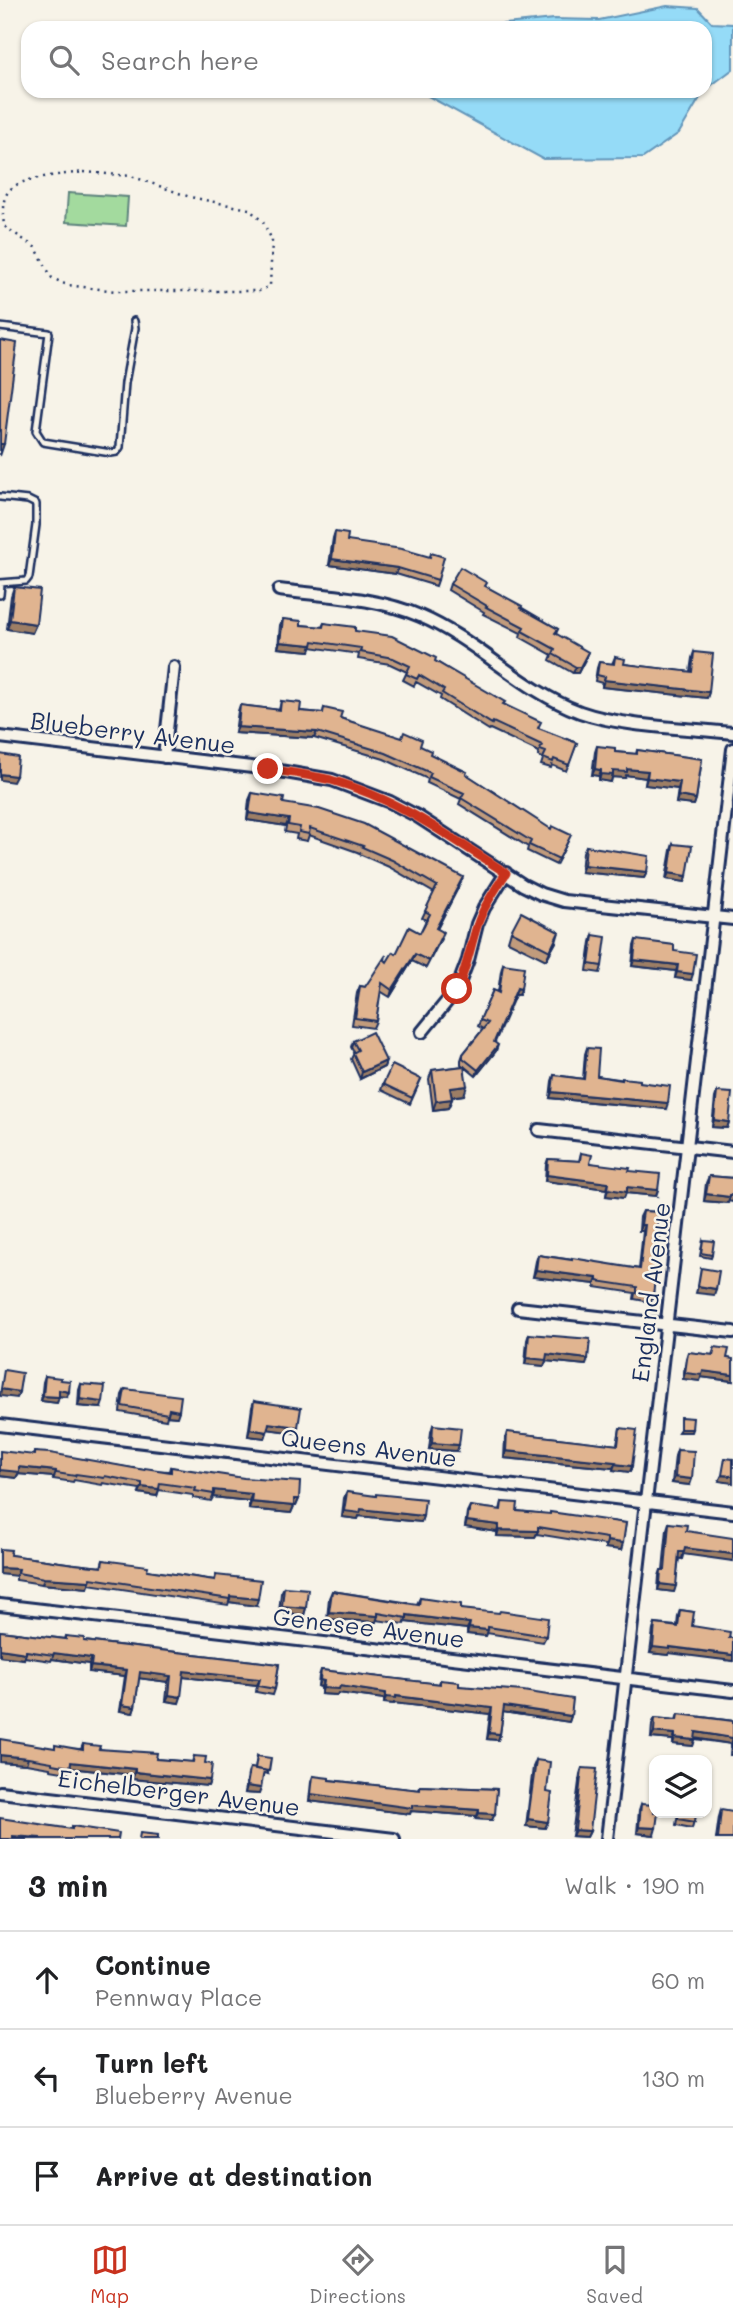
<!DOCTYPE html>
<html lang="en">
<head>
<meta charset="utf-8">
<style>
	body { margin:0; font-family:Mali,sans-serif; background:#f6f6f6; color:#202124 }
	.controls { position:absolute; right:21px; bottom:21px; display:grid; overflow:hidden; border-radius:14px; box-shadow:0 2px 5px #0004 }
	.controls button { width:63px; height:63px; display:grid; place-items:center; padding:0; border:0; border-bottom:2px solid #e0e0e0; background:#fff; color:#202124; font:35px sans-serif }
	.stop { position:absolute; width:21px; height:21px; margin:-16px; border:5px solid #c8321e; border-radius:50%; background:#fff }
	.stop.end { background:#c8321e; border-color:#fff; box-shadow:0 2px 7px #0008 }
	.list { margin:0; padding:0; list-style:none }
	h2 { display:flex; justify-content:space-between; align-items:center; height:91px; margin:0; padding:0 28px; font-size:30px }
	h2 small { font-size:23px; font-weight:400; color:#757577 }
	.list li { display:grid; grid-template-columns:46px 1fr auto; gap:21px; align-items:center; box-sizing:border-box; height:98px; padding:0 28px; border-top:2px solid #e0e0e0 }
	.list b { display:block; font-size:26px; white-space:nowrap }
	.list p { margin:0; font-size:23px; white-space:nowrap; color:#757577 }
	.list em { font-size:23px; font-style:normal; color:#757577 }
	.icon { flex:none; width:38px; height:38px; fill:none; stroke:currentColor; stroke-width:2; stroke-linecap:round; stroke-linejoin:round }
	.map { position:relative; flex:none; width:733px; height:1839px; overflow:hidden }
	.search { position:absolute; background:#fff; box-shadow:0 2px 5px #0004; left:21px; right:21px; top:21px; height:77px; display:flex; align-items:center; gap:18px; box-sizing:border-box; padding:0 24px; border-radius:21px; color:#757577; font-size:26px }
	.sheet { height:385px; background:#fff }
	nav { display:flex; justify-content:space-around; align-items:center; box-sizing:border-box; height:98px; border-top:2px solid #e0e0e0; background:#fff; font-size:19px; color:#757577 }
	nav a { display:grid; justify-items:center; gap:4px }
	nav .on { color:#c8321e }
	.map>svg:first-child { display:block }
	.green { fill:#a3da9e; stroke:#5f847e; stroke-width:2 }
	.water { fill:#95dbf7; stroke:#6496ba; stroke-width:2 }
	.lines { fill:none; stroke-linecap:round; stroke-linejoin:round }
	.service-casing { stroke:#1b2f5e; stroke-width:10 }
	.minor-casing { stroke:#1b2f5e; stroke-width:16 }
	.path { stroke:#1b2f5e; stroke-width:2.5; stroke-dasharray:2 5; stroke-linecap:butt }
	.service { stroke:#f7f3e8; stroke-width:5 }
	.minor { stroke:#f7f3e8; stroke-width:10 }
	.wall { fill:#c19b7c; stroke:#1b2f5e; stroke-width:2 }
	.shaded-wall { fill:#9d7e65; stroke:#1b2f5e; stroke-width:2 }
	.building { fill:#e0b490; stroke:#1b2f5e; stroke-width:2 }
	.route { stroke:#c8321e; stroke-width:9 }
	.labels { text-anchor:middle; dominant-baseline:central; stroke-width:5; stroke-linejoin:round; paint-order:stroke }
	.street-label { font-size:24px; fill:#1b2f5e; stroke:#f7f3e8 }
</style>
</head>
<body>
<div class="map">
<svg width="733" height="1839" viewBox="0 0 733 1839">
	<rect width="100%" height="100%" fill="#f7f3e8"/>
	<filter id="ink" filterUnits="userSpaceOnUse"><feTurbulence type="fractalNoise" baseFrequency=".0143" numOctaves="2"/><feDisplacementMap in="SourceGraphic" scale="14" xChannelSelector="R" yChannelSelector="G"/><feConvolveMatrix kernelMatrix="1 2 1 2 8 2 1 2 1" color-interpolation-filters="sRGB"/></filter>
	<g filter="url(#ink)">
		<path class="green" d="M68,193L128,197L126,226L66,222Z"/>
		<path class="water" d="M667,6L698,8L712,23L733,24V69L705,90V28H464L554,19L599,20Z
			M430,91H704L679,133L643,158L543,159L428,96Z"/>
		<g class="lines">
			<g class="service-casing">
				<path id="service" d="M0,327L49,333L36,431L43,442L111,453L117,452L120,447L125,383L135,328L134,321
					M0,497L28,500L36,504V525L29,577L26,581L0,583
					M0,595L1,584"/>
			</g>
			<g class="minor-casing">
				<path id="minor" d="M279,590C326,596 376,597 420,616C477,640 521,690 580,712C622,727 687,728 733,733
					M0,737L268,769L332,780L390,802L417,816L523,885L541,894L564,901L733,919
					M164,757L174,667
					M422,1032L457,989L468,960L477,924L484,908L506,873
					M539,1130L733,1152
					M518,1308L733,1332
					M0,1425L733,1512
					M0,1605L733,1691
					M0,1792L394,1839
					M607,1839L733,749"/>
			</g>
			<path class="path" d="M84,172L131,176L190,197L249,209L263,222L272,240L270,286L259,291H116L67,285L52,278L36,248L4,226C3,215 1,202 8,192C19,176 65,175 84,172Z"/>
			<use href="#service" class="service"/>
			<use href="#minor" class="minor"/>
		</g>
		<path class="wall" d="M335,532L347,541L438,580L436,586L396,574L329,565L333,538Z
			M450,584L485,586L558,629L556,634L586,658L578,673H573L550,660L552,655L520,637L521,633L483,614L484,612L448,590Z
			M14,587L36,624L32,633L7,629L11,596Z
			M283,619L301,625L322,627L324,623L355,631L435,661L504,704L538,728L577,743L566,771L552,765L551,768L541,765L543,759L538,756L539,752L490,729L489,730L440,699L441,696L416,682L414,686L403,680L407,672L390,664L358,659L359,654L311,647L310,651L278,648L280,625Z
			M694,652L709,692L707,698L602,687V683L595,681L597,668L599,662L612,664L615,657L624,664L690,672L692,658Z
			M281,701L300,711L323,713L324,708L340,718L420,746L430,754L466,774L568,841L556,865L527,851L528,847L459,804L461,799L427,783L428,779L384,759L314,738L235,733L238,711L240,705L279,710Z
			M597,746L615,752L636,754L637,750L702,759L696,799L694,805L676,803L678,789L645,785L646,778L626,775L625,778L612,777L611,782L599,780V776L592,775L595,752Z
			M252,793L283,803L460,884L437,929L441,939L426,968L412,961L390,997L380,991L376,1021L373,1028L352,1025L357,993L360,986L365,987L385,960L387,962L420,933L426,920L422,918L434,893L389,867L359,854L360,853L309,835L307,841L296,839L297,834L285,832L286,826L247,820L249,800Z
			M673,844L687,876L685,882L666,879L671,850Z
			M586,846L647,872L644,878L581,872L583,852Z
			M511,931L556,942L546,960L508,941Z
			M593,935L602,966L600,973L587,971L591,942Z
			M636,940L674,951L691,980L675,978L676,971L632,966L634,946Z
			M503,964L521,989L519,995H515L495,1042L496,1051L476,1076L465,1067L464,1095L451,1097L452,1099L448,1108L433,1110L429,1079L432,1070L463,1066L461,1064V1060L463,1054L483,1029L478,1026L493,990L498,992L501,971Z
			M353,1041L386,1061L384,1067L360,1079L351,1059L354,1053L351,1047Z
			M587,1048L597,1076L640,1082L666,1109L550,1098L552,1081L554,1075L583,1079L585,1054Z
			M421,1079L410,1104L381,1090L383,1084Z
			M717,1092L729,1122L727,1128L712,1127L715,1098Z
			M581,1153L590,1163L629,1171L656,1196L626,1193L624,1198L606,1196L607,1189L545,1181L546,1165L548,1159L579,1161Z
			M709,1176L733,1178V1202L728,1201V1203L704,1201L706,1183Z
			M643,1211L658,1212L653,1295L651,1302L634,1299L635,1293L595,1287V1284L533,1277L536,1261L538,1255L639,1269L643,1231H639L640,1217Z
			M703,1240L712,1255L711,1258L700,1256Z
			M529,1334L586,1365L546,1361L544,1366L525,1364L527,1340Z
			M715,1347L727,1358L733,1359V1381L701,1377L700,1381L683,1379L686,1358L688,1352L712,1355Z
			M45,1376L60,1380L67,1397L59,1396L57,1403L41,1401L43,1382Z
			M81,1384L101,1408L78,1406L79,1390Z
			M125,1389L177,1417L167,1416L166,1420L120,1412L122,1395Z
			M254,1401L296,1433L268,1429L265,1438L248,1436L252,1407Z
			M433,1425L457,1451L429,1449L431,1432Z
			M620,1428L632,1466L630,1472L613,1470V1468L504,1458L505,1439L507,1432L617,1445Z
			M677,1450L690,1485L672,1483L675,1456Z
			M34,1452L144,1470L170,1471L171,1467L299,1499L296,1506H294L291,1513L249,1509V1501L213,1497L211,1501L193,1498V1495L159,1490L157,1496L139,1493L140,1489L103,1483L102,1485L74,1480L73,1482L53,1479L54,1477L18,1474L16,1478L0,1476L33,1455Z
			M347,1492L423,1516L421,1522L359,1516L358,1519L342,1517L344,1498Z
			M502,1502L517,1511L626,1523L621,1550L605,1548V1545L537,1534L535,1537L497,1536V1532L465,1527L467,1512L470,1506L500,1510Z
			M669,1523L686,1531L683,1554L682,1559L679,1558L674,1592L658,1590L659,1576L661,1570H663L667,1529Z
			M10,1555L74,1564L101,1567L103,1560L147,1570L214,1580L216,1575L256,1606L229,1602L228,1605L89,1584L88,1588L42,1584L16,1580V1576Z
			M284,1587L306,1608L304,1615L279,1612L281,1593Z
			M332,1591L417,1604L420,1598L461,1609L546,1636L543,1642L487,1633L486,1636L467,1634V1629L405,1622L404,1624L377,1620L376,1622L327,1619L329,1598Z
			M680,1610L694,1612L668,1655L650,1653L653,1630L655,1624L677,1626L678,1616Z
			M0,1631L65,1639L66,1636L84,1641L279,1664L275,1689L273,1695L256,1692L257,1685L183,1677L179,1703L166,1701L168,1682L139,1678L135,1707L133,1713L120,1711L125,1676L89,1672V1664L52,1659L51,1661L24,1657V1659L0,1656Z
			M321,1670L439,1684L440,1680L459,1686L571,1716L569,1722L503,1712L500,1734L498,1740L487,1739L490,1714L394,1703V1704L384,1703V1699L338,1693L337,1695L321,1694V1687L318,1686L319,1676Z
			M678,1714L733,1721V1755H730L731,1744L695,1739L693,1746L673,1744V1740L651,1738L652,1724L655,1718L676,1720Z
			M83,1744L99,1749L156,1759L192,1762L194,1756L205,1763L210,1780L208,1786L132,1779L133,1775L70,1768L68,1773L50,1770V1768L26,1764L0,1762L54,1748L81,1749Z
			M257,1756L268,1774L263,1773L259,1794L245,1793L248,1774L250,1768L255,1769Z
			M536,1760L547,1792L545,1828L526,1826L533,1767Z
			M582,1768L590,1831L587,1837L572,1836L580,1774Z
			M313,1776L329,1780L419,1790L420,1786L497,1789L492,1820L476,1819L477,1816L411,1811L410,1814L309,1801L311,1782Z
			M641,1804L654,1835L637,1833L639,1810Z
			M721,1810L733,1839H716L719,1817Z
			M678,1813H696L692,1828L676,1825Z"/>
		<path class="shaded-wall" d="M0,444H4L0,456Z
			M332,559L398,568L396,574L329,565Z
			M10,620L36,624L32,633L7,629Z
			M280,642L312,645L310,651L278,648Z
			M588,652L578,673H573L576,667Z
			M604,680L709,692L707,698L602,687Z
			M238,727L317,732L314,738L235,733Z
			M595,769L601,770L599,776L592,775Z
			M627,769L648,771L646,778L626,775L625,778L612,777L611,782L599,780L601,774L613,771Z
			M0,774L16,776L13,782L0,780Z
			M647,778L680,782L678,789L645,785Z
			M678,796L696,799L694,805L676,803Z
			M249,813L289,819L286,826L247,820Z
			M584,865L647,872L644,878L581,872Z
			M669,873L687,876L685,882L666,879Z
			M463,877L460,884L433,936L436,928Z
			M559,932L556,942L546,960L550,951Z
			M415,954L412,961L390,997L392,990Z
			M634,960L678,965L676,971L632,966Z
			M677,972L693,974L691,980L675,978Z
			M517,988L521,989L519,995H515Z
			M498,1045L496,1051L476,1076L478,1070Z
			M386,1061L384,1067L360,1079L362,1072Z
			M467,1086L464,1095L447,1097L450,1088Z
			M552,1092L668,1103L666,1109L550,1098Z
			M452,1099L448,1108L433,1110L436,1101Z
			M714,1120L729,1122L727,1128L712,1127Z
			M547,1175L609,1183L607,1189L545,1181Z
			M627,1187L658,1190L656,1196L626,1193L624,1198L606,1196L608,1189Z
			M706,1194L730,1197L728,1203L704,1201Z
			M641,1225H645L643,1231H639Z
			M536,1270L597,1278L595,1284L533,1277Z
			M698,1286L716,1289L714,1295L696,1293Z
			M547,1354L588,1359L586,1365L546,1361L544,1366L525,1364L527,1358Z
			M703,1371L733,1375V1381L701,1377L700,1381L683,1379L685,1373Z
			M1,1389L19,1392L17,1398L0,1396Z
			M59,1390L69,1392L67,1397L57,1396Z
			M43,1396L59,1397L57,1403L41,1401Z
			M80,1399L103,1402L101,1408L78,1406Z
			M169,1409L179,1411L177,1417L167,1416Z
			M269,1423L298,1427L296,1433L266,1429Z
			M250,1429L267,1432L265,1438L248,1436Z
			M680,1429H692L691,1432H678Z
			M432,1443L459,1445L457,1451L429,1449Z
			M506,1451L616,1462L613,1468L504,1458Z
			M615,1464L632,1466L630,1472L613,1470Z
			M19,1467L56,1471L54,1477L18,1474L16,1478L0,1476V1470Z
			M722,1475L733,1476V1483L719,1481Z
			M675,1477L692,1479L690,1485L672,1483Z
			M142,1487L159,1489L157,1496L139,1493Z
			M214,1490L252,1494L249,1501L213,1497Z
			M294,1499H299L296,1506H292Z
			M251,1502L294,1506L291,1513L249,1509Z
			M361,1509L423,1516L421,1522L359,1516L358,1519L342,1517L344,1511Z
			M467,1521L499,1525L497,1532L465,1527Z
			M499,1530L538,1531L535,1537L497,1536Z
			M607,1541L623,1543L621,1550L605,1548Z
			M685,1548L733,1554V1561L683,1554L682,1559L677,1558L679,1552Z
			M0,1568L19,1569L16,1576L0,1574Z
			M44,1578L90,1581L88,1588L42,1584Z
			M660,1584L676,1586L674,1592L658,1590Z
			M230,1596L258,1599L256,1606L229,1602Z
			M282,1606L306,1608L304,1615L279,1612Z
			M329,1612L378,1616L376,1622L327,1619Z
			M407,1615L470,1623L467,1629L405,1622Z
			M469,1628L488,1630L486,1636L467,1634Z
			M653,1647H670L733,1655V1661L669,1653L668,1655L650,1653Z
			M0,1649L26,1653L24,1659L0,1656Z
			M54,1653L92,1658L89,1664L52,1659Z
			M91,1666L127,1670L125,1676L89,1672Z
			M184,1671L260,1679L257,1685L182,1677Z
			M140,1672L171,1676L168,1682L137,1678Z
			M320,1680L324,1681L321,1687L318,1686Z
			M340,1686L386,1693L384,1699L338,1693L337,1695L321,1694L323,1688Z
			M169,1695L181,1697L179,1703L166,1701Z
			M396,1696L492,1708L490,1714L394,1703V1704L384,1703L386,1697Z
			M122,1705L135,1707L133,1713L120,1711Z
			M504,1706L571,1716L569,1722L502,1712Z
			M654,1732L675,1734L673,1740L651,1738Z
			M696,1732L733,1738L731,1744L694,1738Z
			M489,1733L500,1734L498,1740L487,1739Z
			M675,1738L695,1740L693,1746L673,1744Z
			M0,1755L28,1758L26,1764L0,1762Z
			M71,1762L135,1769L133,1775L70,1768Z
			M135,1772L210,1780L208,1786L132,1779Z
			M247,1786L261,1788L259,1794L245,1793Z
			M311,1794L412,1805L479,1810L477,1816L411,1811L410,1814L309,1801Z
			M479,1813L495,1814L492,1820L476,1819Z
			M528,1819L548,1822L545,1828L526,1826Z
			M639,1827L656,1828L654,1835L637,1833Z
			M575,1830L590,1831L587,1837L572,1836Z
			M13,1836L40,1838L39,1839H12Z"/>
		<path class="building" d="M0,340L17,343L4,444H0Z
			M335,532L348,534L347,541L402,549L430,557L431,553L444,557L438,580L398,568L332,559Z
			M460,567L487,583L485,586L522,606L521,608L558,629L555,633L588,652L580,667H576L553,654L555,649L522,631L524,627L486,607L487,606L450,584Z
			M14,587L40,590L36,624L10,620Z
			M283,619L301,621V625L323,627L324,623L355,627V631L392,636L436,658L435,661L505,702L503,704L541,722L538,728L577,743L569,765L554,759L553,762L543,758L546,752L540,750L542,745L493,722L492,724L442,693L444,690L419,675L417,679L406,674L410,666L393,658L360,652L361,648L313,641L312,645L280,642Z
			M694,652L713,654L709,692L604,680L605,677L597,675L599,662L614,664L615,657L625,659L624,664L692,672Z
			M281,701L301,703L300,711L323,713L324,708L342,712L340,718L402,738L404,732L422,740L420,746L431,751L430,754L467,772L466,774L551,829L552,826L571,835L559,859L529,845L531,841L461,798L464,793L429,777L431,773L386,753L317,732L238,727L240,705L280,710Z
			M597,746L615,748V752L637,754V750L702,759L696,799L678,796L680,782L647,778L648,771L627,769V772L613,771V775L601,774V770L595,769Z
			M0,754L18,757L16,776L0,774Z
			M252,793L284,798L283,803L319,809L364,824L463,877L436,928L443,932L429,961L415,954L392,990L382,983L376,1021L355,1018L360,986L365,987L386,955L385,960L387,962L393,952L396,954L409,927L420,933L430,914L425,911L437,886L392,860L362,847L363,846L310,828L309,834L299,832L300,827L288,825L289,819L249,813Z
			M673,844L692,846L687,876L669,873Z
			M586,846L649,856L647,872L584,865Z
			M521,912L559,932L550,951L511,931Z
			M593,935L606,937L602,966L589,964Z
			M636,940L674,945V951L696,954L693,974L677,972L678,965L634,960Z
			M503,964L524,967L521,989L517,988L494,1042L498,1045L478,1070L463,1058V1054L488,1023L480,1020L493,990L499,993Z
			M372,1032L386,1061L362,1072L353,1053L358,1050L353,1041Z
			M587,1048L599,1049L597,1076L622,1080V1078L640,1080V1082L670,1086L668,1103L552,1092L554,1075L584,1079Z
			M392,1065L421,1079L412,1098L383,1084Z
			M464,1066L467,1086L450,1088L452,1099L436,1101L432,1070Z
			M717,1092L732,1093L729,1122L714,1120Z
			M581,1153L592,1155L590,1163L630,1168L629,1171L660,1174L658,1190L627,1187V1192L608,1189L609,1183L547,1175L548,1159L580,1161Z
			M709,1176L733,1178V1195H730V1197L706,1194Z
			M643,1211L658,1212L657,1231H661L653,1295L637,1293V1287L597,1281V1278L536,1270L538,1255L572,1260V1258L640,1269L645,1225H641Z
			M703,1240L714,1241L712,1255L701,1253Z
			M701,1268L719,1271L716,1289L698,1286Z
			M529,1334L590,1339L588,1359L547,1354L546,1360L527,1358Z
			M715,1347L729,1349L727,1358L733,1359V1375L703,1371L702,1375L685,1373L688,1352L713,1355Z
			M4,1370L22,1373L19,1392L1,1389Z
			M45,1376L61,1378L60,1380L70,1381L69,1392L59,1390V1397L43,1396Z
			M81,1384L105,1386L103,1402L80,1399Z
			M125,1389L181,1396L179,1411L169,1409L168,1414L122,1406Z
			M254,1401L301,1408L298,1427L269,1423L267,1432L250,1429Z
			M680,1417L693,1418L692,1429H680Z
			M433,1425L461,1428L459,1445L432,1443Z
			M620,1428L637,1430L632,1466L615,1464L616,1462L506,1451L507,1432L618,1445Z
			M677,1450L694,1451L692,1479L675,1477Z
			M0,1451L34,1455V1452L50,1453L144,1470L145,1468L171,1472V1467L244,1478L300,1482L299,1499H294V1506L251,1502L252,1494L214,1490V1494L195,1491L196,1488L160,1483L159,1489L142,1487V1483L105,1476L104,1478L76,1474L75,1476L56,1473V1471L19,1467V1472L0,1470Z
			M725,1458L733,1459V1476L722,1475Z
			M347,1492L376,1496V1494L425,1499L423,1516L361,1509L360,1513L344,1511Z
			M502,1502L518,1503L517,1511L550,1514V1512L626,1523L623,1543L607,1541V1538L538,1527V1531L499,1530V1525L467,1521L470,1506L501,1510Z
			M669,1523L687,1525L686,1531L733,1538V1554L685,1548L684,1552H679L676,1586L660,1584L661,1570H665Z
			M0,1549L11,1550L10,1555L74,1564L102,1567L103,1560L148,1566L147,1570L215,1580L216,1575L261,1580L258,1599L230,1596V1599L91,1578L90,1581L44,1578L18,1573L19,1569L0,1568Z
			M284,1587L308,1589L306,1608L282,1606Z
			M332,1591L419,1605L420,1598L461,1604V1609L499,1613L500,1611L548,1618L546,1636L488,1627V1630L469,1628L470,1623L407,1615V1618L378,1613V1616L329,1612Z
			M680,1610L694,1612L692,1626L730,1632L729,1638H733V1655L670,1647V1649L653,1647L655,1624L678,1627Z
			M0,1631L66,1639V1636L84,1638V1641L279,1664L275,1689L258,1686L260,1679L184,1671L181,1697L169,1695L171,1676L140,1672L135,1707L122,1705L127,1670L91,1666L92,1658L54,1653L53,1655L26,1651V1653L0,1649Z
			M321,1670L440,1684V1680L459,1682V1686L523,1691L573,1699L571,1716L504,1706L500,1734L489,1733L492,1708L396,1696V1698L386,1697V1693L340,1686L339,1689L323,1688L324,1681L320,1680Z
			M678,1714L733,1721V1749H732L733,1738L696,1732L695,1740L675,1738V1734L654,1732L655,1718L677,1720Z
			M0,1739L55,1748V1745L83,1750V1744L100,1746L99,1749L157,1753L156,1759L193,1762L194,1756L206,1757L205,1763L212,1764L210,1780L135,1772V1769L71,1762L70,1767L52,1764V1762L28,1758L0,1755Z
			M257,1756L271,1758L269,1771L255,1769Z
			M536,1760L550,1762L547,1792L552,1793L548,1822L528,1819Z
			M250,1768L264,1770L261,1788L247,1786Z
			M582,1768L597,1769L590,1831L575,1830Z
			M313,1776L329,1778V1780L420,1790V1786L497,1789L495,1814L479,1813V1810L412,1805V1808L311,1794Z
			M641,1804L654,1805V1813H658L656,1828L639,1827Z
			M721,1810L733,1812V1839H718Z
			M679,1813H696L695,1822L678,1819Z
			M0,1818L72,1829V1826L119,1833L118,1839H40V1838L13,1836V1839H0Z
			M140,1833L158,1835V1839H139Z"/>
	</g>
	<g class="lines" filter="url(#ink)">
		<path class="route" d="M268,769C289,772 310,775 331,780C396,798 451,837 506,873C495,890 483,907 477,926C470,947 467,968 457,989"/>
	</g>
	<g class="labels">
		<g class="street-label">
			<text transform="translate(133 732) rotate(7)">Blueberry Avenue</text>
			<text transform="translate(650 1292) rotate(-83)">England Avenue</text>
			<text transform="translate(369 1447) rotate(7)">Queens Avenue</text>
			<text transform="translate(369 1627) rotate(7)">Genesee Avenue</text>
			<text transform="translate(179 1792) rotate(7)">Eichelberger Avenue</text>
		</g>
	</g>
</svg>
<div class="controls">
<button><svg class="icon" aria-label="layers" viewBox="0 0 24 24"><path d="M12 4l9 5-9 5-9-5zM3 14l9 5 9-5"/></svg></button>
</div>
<div class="stop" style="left:457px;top:989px"></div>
<div class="stop end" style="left:268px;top:769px"></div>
<div class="search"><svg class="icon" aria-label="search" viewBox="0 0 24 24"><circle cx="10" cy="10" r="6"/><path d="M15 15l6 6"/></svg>Search here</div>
</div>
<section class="sheet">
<h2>3 min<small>Walk · 190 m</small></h2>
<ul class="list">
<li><svg class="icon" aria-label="ahead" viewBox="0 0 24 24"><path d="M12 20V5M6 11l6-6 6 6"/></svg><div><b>Continue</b><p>Pennway Place</p></div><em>60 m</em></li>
<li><svg class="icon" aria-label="left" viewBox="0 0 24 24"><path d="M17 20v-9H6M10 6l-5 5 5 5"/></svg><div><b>Turn left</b><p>Blueberry Avenue</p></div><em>130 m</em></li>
<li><svg class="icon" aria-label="arrive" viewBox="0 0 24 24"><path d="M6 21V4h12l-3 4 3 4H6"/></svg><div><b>Arrive at destination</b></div></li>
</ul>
</section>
<nav>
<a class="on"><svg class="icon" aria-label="map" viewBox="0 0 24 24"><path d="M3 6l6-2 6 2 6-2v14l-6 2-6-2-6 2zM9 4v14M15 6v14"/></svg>Map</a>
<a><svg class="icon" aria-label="directions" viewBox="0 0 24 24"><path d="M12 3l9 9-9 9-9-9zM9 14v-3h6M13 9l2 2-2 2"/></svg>Directions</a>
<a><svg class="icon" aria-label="saved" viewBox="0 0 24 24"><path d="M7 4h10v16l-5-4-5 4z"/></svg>Saved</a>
</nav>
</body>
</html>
